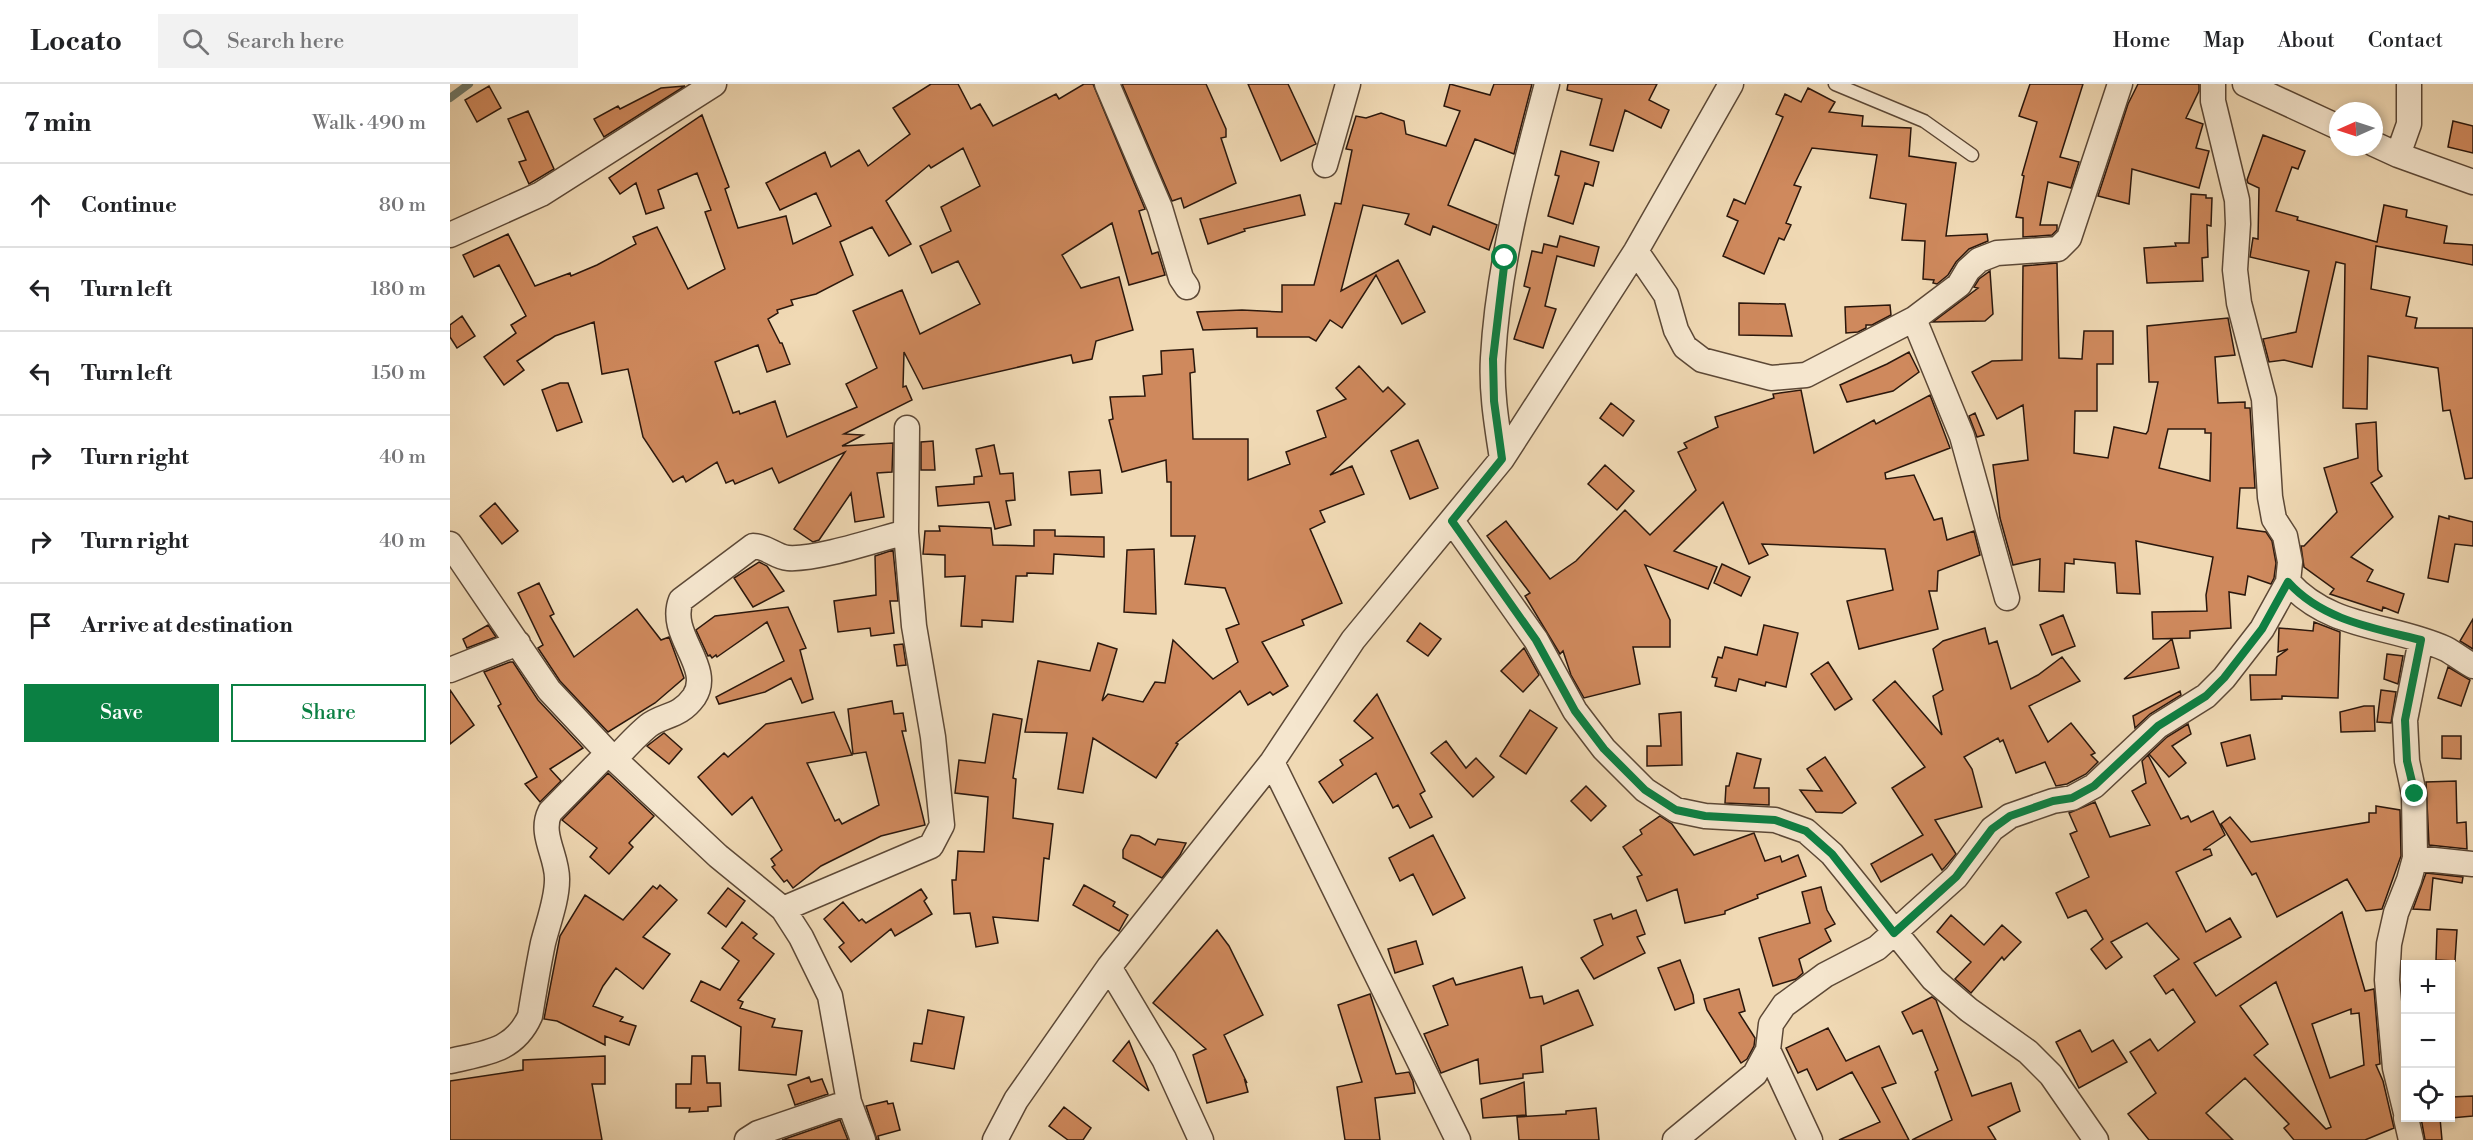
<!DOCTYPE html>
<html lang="en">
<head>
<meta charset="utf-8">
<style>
	body { margin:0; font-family:"Libre Bodoni",serif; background:#f2f2f2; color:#202124 }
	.controls { position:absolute; right:18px; bottom:18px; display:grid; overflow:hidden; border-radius:0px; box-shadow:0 3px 9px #0003 }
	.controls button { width:54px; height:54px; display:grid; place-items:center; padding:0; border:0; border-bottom:2px solid #e0e0e0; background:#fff; color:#202124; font:30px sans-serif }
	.compass { position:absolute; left:1879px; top:18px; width:54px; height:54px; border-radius:50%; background:#fff; box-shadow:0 3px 9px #0003; rotate:267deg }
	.stop { position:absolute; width:18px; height:18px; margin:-14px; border:4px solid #0b8043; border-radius:50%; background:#fff }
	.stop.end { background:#0b8043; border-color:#fff; box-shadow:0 2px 6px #0008 }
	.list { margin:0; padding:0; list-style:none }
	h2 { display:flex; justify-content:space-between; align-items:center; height:78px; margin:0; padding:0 24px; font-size:26px }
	h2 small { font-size:20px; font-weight:400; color:#757577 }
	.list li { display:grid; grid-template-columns:39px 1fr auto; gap:18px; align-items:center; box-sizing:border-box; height:84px; padding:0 24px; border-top:2px solid #e0e0e0 }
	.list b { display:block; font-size:22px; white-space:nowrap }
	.list em { font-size:20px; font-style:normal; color:#757577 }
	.actions { display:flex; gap:12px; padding:18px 24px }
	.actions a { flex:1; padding:14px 0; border:2px solid #0b8043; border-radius:0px; text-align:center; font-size:21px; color:#0b8043 }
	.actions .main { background:#0b8043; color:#fff }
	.icon { flex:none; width:33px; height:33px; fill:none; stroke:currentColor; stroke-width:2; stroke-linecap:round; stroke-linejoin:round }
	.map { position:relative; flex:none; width:2023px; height:1056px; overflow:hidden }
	header { display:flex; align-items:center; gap:36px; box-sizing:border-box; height:84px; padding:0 30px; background:#fff; border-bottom:2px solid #e0e0e0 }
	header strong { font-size:28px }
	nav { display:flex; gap:33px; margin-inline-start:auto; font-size:21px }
	.search { width:420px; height:54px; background:#f2f2f2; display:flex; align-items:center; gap:15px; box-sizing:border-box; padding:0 21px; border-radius:0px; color:#757577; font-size:22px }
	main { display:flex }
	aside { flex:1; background:#fff }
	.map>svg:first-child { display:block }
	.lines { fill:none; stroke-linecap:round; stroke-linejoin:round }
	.stream { stroke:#6e796a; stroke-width:8 }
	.building { fill:#cf895d; stroke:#2b170c; stroke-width:1.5; fill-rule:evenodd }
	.lane-casing { stroke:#5c4836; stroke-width:15 }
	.street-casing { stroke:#5c4836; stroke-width:27 }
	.lane { stroke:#f5e6ce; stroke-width:12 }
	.street { stroke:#f5e6ce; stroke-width:24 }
	.route { stroke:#0b8043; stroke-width:8 }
</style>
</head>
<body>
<header>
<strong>Locato</strong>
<div class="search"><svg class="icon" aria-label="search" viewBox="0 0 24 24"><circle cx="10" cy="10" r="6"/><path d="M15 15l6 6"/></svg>Search here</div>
<nav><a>Home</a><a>Map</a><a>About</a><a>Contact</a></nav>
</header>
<main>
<aside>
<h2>7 min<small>Walk · 490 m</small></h2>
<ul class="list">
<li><svg class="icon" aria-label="ahead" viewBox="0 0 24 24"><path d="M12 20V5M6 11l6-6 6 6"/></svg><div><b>Continue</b></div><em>80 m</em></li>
<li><svg class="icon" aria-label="left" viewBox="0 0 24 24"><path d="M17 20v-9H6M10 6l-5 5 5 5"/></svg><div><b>Turn left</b></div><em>180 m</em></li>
<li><svg class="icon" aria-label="left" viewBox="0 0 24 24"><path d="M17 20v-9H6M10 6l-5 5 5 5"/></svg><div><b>Turn left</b></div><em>150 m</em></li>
<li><svg class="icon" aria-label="right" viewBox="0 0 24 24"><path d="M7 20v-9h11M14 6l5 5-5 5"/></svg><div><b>Turn right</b></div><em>40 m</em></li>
<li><svg class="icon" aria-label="right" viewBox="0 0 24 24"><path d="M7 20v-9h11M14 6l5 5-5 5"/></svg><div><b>Turn right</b></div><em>40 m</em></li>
<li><svg class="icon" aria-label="arrive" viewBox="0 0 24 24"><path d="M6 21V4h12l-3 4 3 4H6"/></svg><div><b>Arrive at destination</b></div></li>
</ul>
<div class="actions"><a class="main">Save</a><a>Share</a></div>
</aside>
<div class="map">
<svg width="2023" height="1056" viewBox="0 0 2023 1056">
	<rect width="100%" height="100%" fill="#f0d9b4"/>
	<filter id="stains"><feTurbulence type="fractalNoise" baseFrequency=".00333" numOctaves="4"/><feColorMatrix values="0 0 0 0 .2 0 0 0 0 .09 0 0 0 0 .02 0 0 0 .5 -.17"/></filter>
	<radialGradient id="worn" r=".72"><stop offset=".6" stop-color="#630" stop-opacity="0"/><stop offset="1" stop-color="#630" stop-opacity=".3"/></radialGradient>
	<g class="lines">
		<path class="stream" d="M0,14L19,0"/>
	</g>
	<path class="building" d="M481,0H508L521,25L530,20L543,42L606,10L609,15L634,0H643L695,125L689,127L702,170L708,168L715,191L679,201L662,139L612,171L631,204L669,193L683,246L646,257L642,275L623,279L621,271L473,305L454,268L453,303L456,302L462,316L394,350L413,351L392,362L443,359L442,388L427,389L434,433L405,438L401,409L369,456L363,458L344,445L395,368L329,399L322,384L285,400L283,396L276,399L267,378L236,398L233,392L223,398L193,353L178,285L152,290L144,238L105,252L67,277L74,286L54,301L34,273L66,249L61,241L76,232L49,181L24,193L13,171L58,150L85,202L120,189L121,192L147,181L186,160L183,153L207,143L238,205L275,185L255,128L261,126L247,89L208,106L214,124L196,130L186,99L170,110L159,94L252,31L279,103L275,105L288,144L336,132L343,160L381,142L366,109L330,126L316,99L375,68L381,83L409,66L418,82L460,50L443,24ZM513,64L530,102L491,123L501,147L470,162L482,189L508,177L530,220L470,250L452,206L403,227L427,284L396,300L407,323L337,353L325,317L290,330L289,327L283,329L265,278L308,261L317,288L340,280L332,259H330L318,235L328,229L327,226L343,221L341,216L366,210L403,191L390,158L422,143L439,172L461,160L436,117L479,81L481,84Z
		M672,0H756L776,45V53L771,54L786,99L734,124L731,114L722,117Z
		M798,0H838L866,60L831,77Z
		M1000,0L1040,11L1044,0H1082L1064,70L1025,55L998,121L1047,141L1039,166L983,142L980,151L955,140L959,130L913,121L891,207L948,176L975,228L952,240L926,191L892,244L880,236L866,257L859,253H807V244L753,246L747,228L792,226L832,228V201H864L885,119L891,120L902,66L896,65L906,32L916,34L931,29L954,37L956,50L996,62L1010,27L994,22Z
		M1118,0H1207L1199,16L1219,26L1211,44L1175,26L1163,67L1140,61L1152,15L1117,6Z
		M1580,0H1633L1610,73L1629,78L1621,104L1598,98L1590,141H1607V146L1602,151L1573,153V134L1566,133L1574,92L1572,91L1587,38L1569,32Z
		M1688,0H1749V7L1736,34L1753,40L1746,64L1759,67L1749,104L1682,85L1679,120L1648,112L1678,20Z
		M39,2L51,24L27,38L15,16Z
		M235,2L154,53L144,35L168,22L170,25L211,4Z
		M1358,4L1385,18L1379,28L1413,32L1412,42L1461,44L1459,72L1506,79L1496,152L1537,150L1538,157L1519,165L1506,178L1498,191L1487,200L1483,199L1484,196L1473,195L1475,157L1452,156L1456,120L1420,114L1427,71L1362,64L1344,101L1351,103L1336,139L1341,141L1334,156L1329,154L1314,190L1273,172L1288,137L1277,132L1284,115L1295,120L1333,33L1326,30L1335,10L1351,18Z
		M78,27L104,85L79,100L69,78L76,76L58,35Z
		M2003,37L2023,42V69L1998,63Z
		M1813,51L1855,67L1848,85L1842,83L1826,127L1848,133L1847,136L1927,158L1934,121L1957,126L1956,133L1997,142L1994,159L2023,161V181L1926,162L1921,205L1960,213L1956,232L1967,234L1965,244H2023V394L2015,395L2000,326L1993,327L1988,284L1918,272L1917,325L1893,324L1895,180L1886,178L1862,283L1834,276L1819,278L1813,255L1846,248L1859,187L1800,173L1803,154L1808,155L1809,104L1798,99L1797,96Z
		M1111,67L1149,78L1143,102L1135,99L1123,140L1098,132L1109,92L1105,91Z
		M1741,110L1756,111V114H1762L1761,142L1757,141L1758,173L1752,174L1753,197L1697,199L1694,164L1726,162L1725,159H1739Z
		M850,111L855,131L794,145L795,147L758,160L750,135Z
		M1110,152L1149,163L1144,182L1107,172L1095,222L1106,225L1093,264L1064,255L1080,204L1074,202L1082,167L1092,169L1094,160L1107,163Z
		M1607,179L1609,274L1632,275L1634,247H1663V280H1647V327H1625L1624,369L1658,374L1664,343L1696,350L1698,347L1708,298H1699L1697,242L1778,234L1785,271L1765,273L1768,319L1795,318V324H1800L1805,404H1790L1787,444L1816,448L1822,457L1826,479L1824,494L1821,500L1798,492L1795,511L1779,508L1781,544L1740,547V554L1703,555L1702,528L1757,527L1756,511L1763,473L1686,457L1690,510L1667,509L1665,479L1624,475V480L1615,479L1614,508L1589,507L1590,475L1563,481L1550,434L1543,381L1578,376L1573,321L1547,335L1522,288L1542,277L1572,276L1573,182ZM1718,345H1755V349H1761L1760,397L1709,384Z
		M1540,187L1543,230L1535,237L1483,238L1528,204L1524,203L1529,195Z
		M1289,219L1335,220L1342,252L1289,251Z
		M1440,221L1441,231L1422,241H1416V244L1408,248L1396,249L1395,223Z
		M12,232L25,252L7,264L0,253V241Z
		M743,265L745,288L740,289L743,355H798V396L840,380L836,368L876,353L867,327L896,315L886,304L909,282L933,308L938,303L955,320L880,391L902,382L914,410L870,427L875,438L860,445L892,519L852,536L854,541L812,558L838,602L823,611L820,608L798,621L790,607L726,659L728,660L706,694L643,654L633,709L608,705L617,649L575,648L588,577L640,587L648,559L667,565L652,617L658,610L693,618L705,598L715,599L723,556L763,595L788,578L776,545L789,540L775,504L735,500L745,452H721V398H717L716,376L672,388L659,336L663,335L660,313L695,312L693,292L712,290L711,267Z
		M1459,268L1469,288L1443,307L1397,318L1390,301L1437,280Z
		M110,299H118L132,338L107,347L92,306Z
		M1351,306L1364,369L1424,336L1426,340L1480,311L1500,364L1435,389L1436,395L1464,391L1484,436L1492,434L1497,456L1524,447L1530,471L1488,487L1487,507H1479L1488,545L1409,565L1397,517L1443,506L1435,465L1312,460L1318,471L1299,480L1273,418L1224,467L1267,483L1258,505L1195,481L1220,536V563H1183L1190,600L1134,614L1121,591L1113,567L1110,570L1075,512L1080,509L1037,452L1056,437L1100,495L1126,477L1175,426L1200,451L1246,406L1228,368L1237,364L1234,359L1268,343L1265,333L1324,314L1323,310Z
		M1161,319L1184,337L1173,352L1150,334Z
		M1525,329L1534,351L1527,353L1519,332Z
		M1926,338L1928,386L1932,392L1921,399L1943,433L1901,473L1923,486L1917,497L1954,510L1948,529L1933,523L1932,527L1880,510L1884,505L1854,483L1851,462H1854L1887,428L1874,384L1908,374L1906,340Z
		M968,356L988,404L960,415L941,367Z
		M483,357L485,386H471V358Z
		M544,361L550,390L563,389L565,416L556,417L561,441L545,445L539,418L488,422L486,403L524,400V393L532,392L526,365Z
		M1155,381L1184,407L1167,426L1138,400Z
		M650,386L652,409L621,411L619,388Z
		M45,419L68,447L52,460L30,432Z
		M1989,432L1999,435V432L2023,438V462L2005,460L1998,498L1978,494Z
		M489,442L541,444L543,461L584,462V446H605V452L654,453V473L604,470L603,490L577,489V492H566L563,538L532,536V543L511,542L515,492L495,493V471L473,470L475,447H490Z
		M704,465L706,530L674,528L677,466Z
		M443,466L448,517H440L444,549L421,552L420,544L388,548L384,517L426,511L425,472Z
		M309,478L317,482L334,507L303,523L284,494Z
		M1272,480L1300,493L1291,512L1264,499Z
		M89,499L104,530L100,532L124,573L187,525L211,556L219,553L234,594L205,619L158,648L110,597L88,564L93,561L68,509Z
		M338,523L356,564L350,566L363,615L352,619L341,594L315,608L269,620L266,613L334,577L317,538L267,573L266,571L262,574L260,571L258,572L246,546L265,532Z
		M1613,531L1625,562L1602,571L1590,541Z
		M2023,535V565L2010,557Z
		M1864,538L1890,548L1888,614L1832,612V615L1801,616L1800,591H1826L1827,573L1838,565L1828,568L1829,544L1863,547Z
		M970,539L991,555L978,572L957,557Z
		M38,541L46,553L17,564L13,555Z
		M1314,541L1348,549L1336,603L1316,598L1315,602L1289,595L1286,607L1265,602L1267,594L1262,593L1268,573L1272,574L1275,563L1307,571Z
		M1535,544L1539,560L1547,557L1561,605L1588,591L1612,573L1630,597L1579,622L1598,658L1621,639L1645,669L1641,671L1648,678L1636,690L1617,700L1606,702L1595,678L1566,689L1553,656L1550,658L1548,654L1514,673L1522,685L1532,723L1485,736L1506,770L1495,783L1492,786L1482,770L1431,798L1421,780L1473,751L1442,704L1475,683L1423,616L1445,597L1492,651L1483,612L1493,606L1483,565L1493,557Z
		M1722,555L1729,584L1674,595Z
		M453,560L456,581L447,582L444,561Z
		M1074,564L1089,591L1073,608L1051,587Z
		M1937,570L1953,572L1948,600L1934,595Z
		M60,578H63L88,616L133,664L100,685L111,697L90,718L75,700L87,693L48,622L51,620L34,588Z
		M1378,578L1402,615L1385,626L1361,590Z
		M1998,583L2020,596L2011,622L1988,614Z
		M0,606L24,641L0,660Z
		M1931,606L1946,608L1941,639L1927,638Z
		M1730,607L1731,611L1700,630L1685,644L1683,632Z
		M927,610L975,707L970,710L982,733L960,744L948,721L943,724L926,689L883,719L869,698L893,681L890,676L923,654L904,637Z
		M442,617L444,630L453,629L456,647H452L475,741L431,752L371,782L343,804L337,796L334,798L322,783L325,781L321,775L332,766L302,713L282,731L248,693L274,669L278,673L316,640L384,628L402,671L357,679L385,737L389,735L392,740L429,721L416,668L403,670L398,625Z
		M1914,622H1924L1925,647L1891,648L1890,628Z
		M1080,626L1107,644L1076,690L1050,672Z
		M1231,628L1232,681L1197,682V662H1211L1209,630Z
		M543,630L572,635L563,694L566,695L563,734L603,740L599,775L594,774L588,837L543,833L548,859L526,863L520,829L504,830L502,796H506L508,767L534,768L538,713L505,709L509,676L535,679Z
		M1738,640L1741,650L1722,662L1736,679L1719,693L1699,670L1717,653Z
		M214,649L232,665L219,680L197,662Z
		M1800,651L1805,675L1777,682L1771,659Z
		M1992,652H2011V675L1992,674Z
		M996,657L1016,684L1026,674L1044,693L1023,713L981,669Z
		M1287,669L1311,675L1304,704H1319V721L1275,719L1276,702H1279Z
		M1698,671L1731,735L1738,732L1741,738L1763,727L1775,751L1753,766L1760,765L1762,771L1726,788L1756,848L1780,834L1791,853L1744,879L1766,912L1892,828L1915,907L1924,905L1930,980L1926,981L1933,997L1944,1044L1915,1056H1844L1834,1044L1839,1040L1795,994L1756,1029L1783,1056H1699L1678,1030L1706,1009L1680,968L1700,955L1708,967L1745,938L1723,905L1716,910L1704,892L1729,875L1697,839L1661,858L1672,873L1656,885L1641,865L1653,855L1636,826L1618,834L1606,809L1639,793L1620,750L1627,747L1619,729L1645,718L1660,753L1700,741L1682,707L1696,699L1692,677ZM1826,898L1881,1043L1876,1045L1804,971L1818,960L1790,922ZM1901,925V930L1909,929L1914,981L1880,994L1862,940Z
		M1375,673L1406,719L1392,729L1366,728L1350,706L1372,707L1357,685Z
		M158,689L204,732L179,759L183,763L159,790L140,773L147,764L112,736Z
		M2006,697L2007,739L2016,738L2017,765L1979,761L1976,698Z
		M1136,702L1156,722L1141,737L1121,717Z
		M1926,722L1950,726L1951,772L1932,825L1916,827L1897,795L1827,833L1806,789L1802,791L1771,740L1780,733L1801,758L1919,738V729H1926Z
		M1210,732L1222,740L1244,771L1304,749L1315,777L1330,772L1332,778L1348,771L1356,792L1307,811L1308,814L1275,827V830L1235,839L1227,805L1197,817L1187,793L1192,791L1173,763L1192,750L1190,746Z
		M681,751L689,752L705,761L708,755L736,759L730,771L712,794L673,774V766Z
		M983,751L1015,814L983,831L963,790L950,797L939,774Z
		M1976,789L2013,793L2012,799L1983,794L1980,826L1963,825Z
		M210,801L227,816L193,853L220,870L193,905L166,884L153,902L143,922L173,933L170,937L186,942L179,961L155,952V961L107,937L94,935L110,852L135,811L173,836L203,802L207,805Z
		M634,801L665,818L663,822L678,831L669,847L623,821Z
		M1371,803L1377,826L1385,840L1375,845L1381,857L1349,875L1353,889L1346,895L1323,902L1309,854L1360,839L1352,808Z
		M278,804L295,817L276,843L258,829Z
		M471,805L477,814L474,817L482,830L445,852L441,845L401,878L389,863L394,859L374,835L393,818L409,837L412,835L416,839Z
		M1186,826L1195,850L1187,853L1195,869L1144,895L1131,874L1153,861L1144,836L1161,830L1163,835Z
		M1501,831L1534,861L1552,841L1571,858L1554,876L1552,873L1521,909L1505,895L1521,878L1487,848Z
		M292,838L307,850L303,854L324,870L288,916L293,918L290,924L325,935L322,943L352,947L346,991L289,986L291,943L241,917L251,897L270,906L289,877L272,864Z
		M1987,845L2007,846L2005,877L1986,876Z
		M767,846L779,862L813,931L774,951L797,999L795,997L798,1008L757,1019L743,971L756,965L703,919Z
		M966,857L973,880L945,889L938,865Z
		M1230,876L1243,911L1244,919L1225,926L1208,884Z
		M1072,883L1080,914L1092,912L1094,920L1128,906L1143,941L1091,962L1093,988L1073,990V994L1030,1000L1028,975L991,989L974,950L998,941L983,902L1003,894L1006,901Z
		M1289,905L1295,927L1289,929L1305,954L1304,962L1297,975L1291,979L1257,926L1254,915Z
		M920,910L946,990L959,988L963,997L965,1009L925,1014L930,1056H895L887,1003L912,998L888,921Z
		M1482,913L1486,916L1522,1012L1561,999L1570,1027L1538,1043L1546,1056H1462L1502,1036L1485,988L1488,986L1472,946L1463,950L1452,928Z
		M478,926L514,933L504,985L461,977L464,959L472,960Z
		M1378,944L1396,977L1429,962L1446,999L1432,1004L1459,1056H1389L1430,1038L1402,988L1367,1006L1357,985L1348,989L1336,964Z
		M1630,946L1642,968L1663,956L1677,978L1629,1004L1606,958Z
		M679,957L699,1007L663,977Z
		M155,972V1000H142L152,1056H0V997L73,986V976Z
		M242,972H255L257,999H270L271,1022L258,1023V1027L239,1028L240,1024H226V1000H241Z
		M359,993L361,998L372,995L378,1010L345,1021L338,1001Z
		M1074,998L1076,1031L1033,1034L1031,1015Z
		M2023,1012V1032L2001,1034V1013Z
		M437,1017L438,1020L443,1019L450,1046L428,1052L429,1056H427L416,1022Z
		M614,1023L641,1044L633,1056H618L599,1042Z
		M1146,1024L1149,1056H1069L1067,1033L1116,1030V1027Z
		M1971,1034H1990L1992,1056H1975Z
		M390,1036L398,1056H332Z"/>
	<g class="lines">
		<g class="lane-casing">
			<path id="lane" d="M1385,0L1474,37L1522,71"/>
		</g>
		<g class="street-casing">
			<path id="street" d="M657,0L710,124L731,194L737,203
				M1795,0L1888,43
				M1924,60L1948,71L2023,98
				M1948,71L1959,40V0
				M875,81L898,0
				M0,151L91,110L264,0
				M1186,167L1216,211L1226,246L1235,263L1252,276L1321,294L1356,291L1464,235L1509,201L1518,186L1529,176L1547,169L1608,165L1619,154L1670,0
				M1464,235L1512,352L1557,514
				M1052,375C1047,342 1041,308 1043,274C1048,181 1073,90 1097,0
				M1002,437L1086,556L1125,627L1154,665L1195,706L1226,726L1255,732L1325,736L1356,747L1382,770L1483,895L1519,926L1578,968L1601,991L1646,1056
				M0,460L99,606L158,669L268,772L333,825L351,853L380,912L399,1018L413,1056
				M1838,498C1881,546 1941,540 1996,565C2005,570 2014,577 2023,582
				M0,586L68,559
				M165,675C175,664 186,652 198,642C213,630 229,634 244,613C264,583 217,551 231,516L303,462C317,462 325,473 338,474C367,476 426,456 456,448
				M822,678L1008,1056
				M1965,774L2023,780
				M333,825L481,762L492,741L483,653L464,542L456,448L457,344
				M659,883L714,975L751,1056
				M1318,966L1360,1056
				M0,977C34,969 64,968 80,932C84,908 88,883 93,859C98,839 107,816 107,796C108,773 89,750 100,728L158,669
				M1956,1029L1945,984L1937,896L1939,860L1946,829L1959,796L1965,774L1964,710L1957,677L1955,636L1971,556
				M1956,1034L1961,1056
				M297,1056L308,1049L399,1018
				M545,1056L566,1016L659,883L822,678L903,556L1052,375L1186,167L1281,0
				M1225,1056L1305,990L1318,966L1321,940L1334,921L1375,891L1427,864L1506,793L1542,745L1560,732L1603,717L1622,714L1644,702L1708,642L1756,612L1774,594L1812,545L1838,498L1840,478L1835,452L1824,435L1820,413L1814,315L1789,219L1785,186L1788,140L1787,116L1763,17V0"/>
		</g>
		<use href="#lane" class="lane"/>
		<use href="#street" class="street"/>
	</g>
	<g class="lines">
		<path class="route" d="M1055,174L1043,275L1044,317L1052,375L1002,437L1086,556L1125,627L1154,665L1195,706L1226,726L1255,732L1325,736L1356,747L1382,770L1444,849L1506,793L1542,745L1560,732L1603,717L1622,714L1644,702L1708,642L1756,612L1774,594L1812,545L1838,498C1872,536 1923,544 1971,556L1955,636L1957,677L1965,710"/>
	</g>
	<rect width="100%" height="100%" filter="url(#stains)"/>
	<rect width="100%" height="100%" fill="url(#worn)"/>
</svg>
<div class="controls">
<button>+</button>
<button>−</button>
<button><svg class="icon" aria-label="locate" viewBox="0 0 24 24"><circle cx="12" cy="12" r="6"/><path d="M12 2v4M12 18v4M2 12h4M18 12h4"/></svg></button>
</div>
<svg class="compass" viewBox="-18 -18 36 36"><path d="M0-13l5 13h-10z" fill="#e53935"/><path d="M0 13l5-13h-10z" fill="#757577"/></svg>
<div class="stop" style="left:1055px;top:174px"></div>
<div class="stop end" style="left:1965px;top:710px"></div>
</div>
</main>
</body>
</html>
